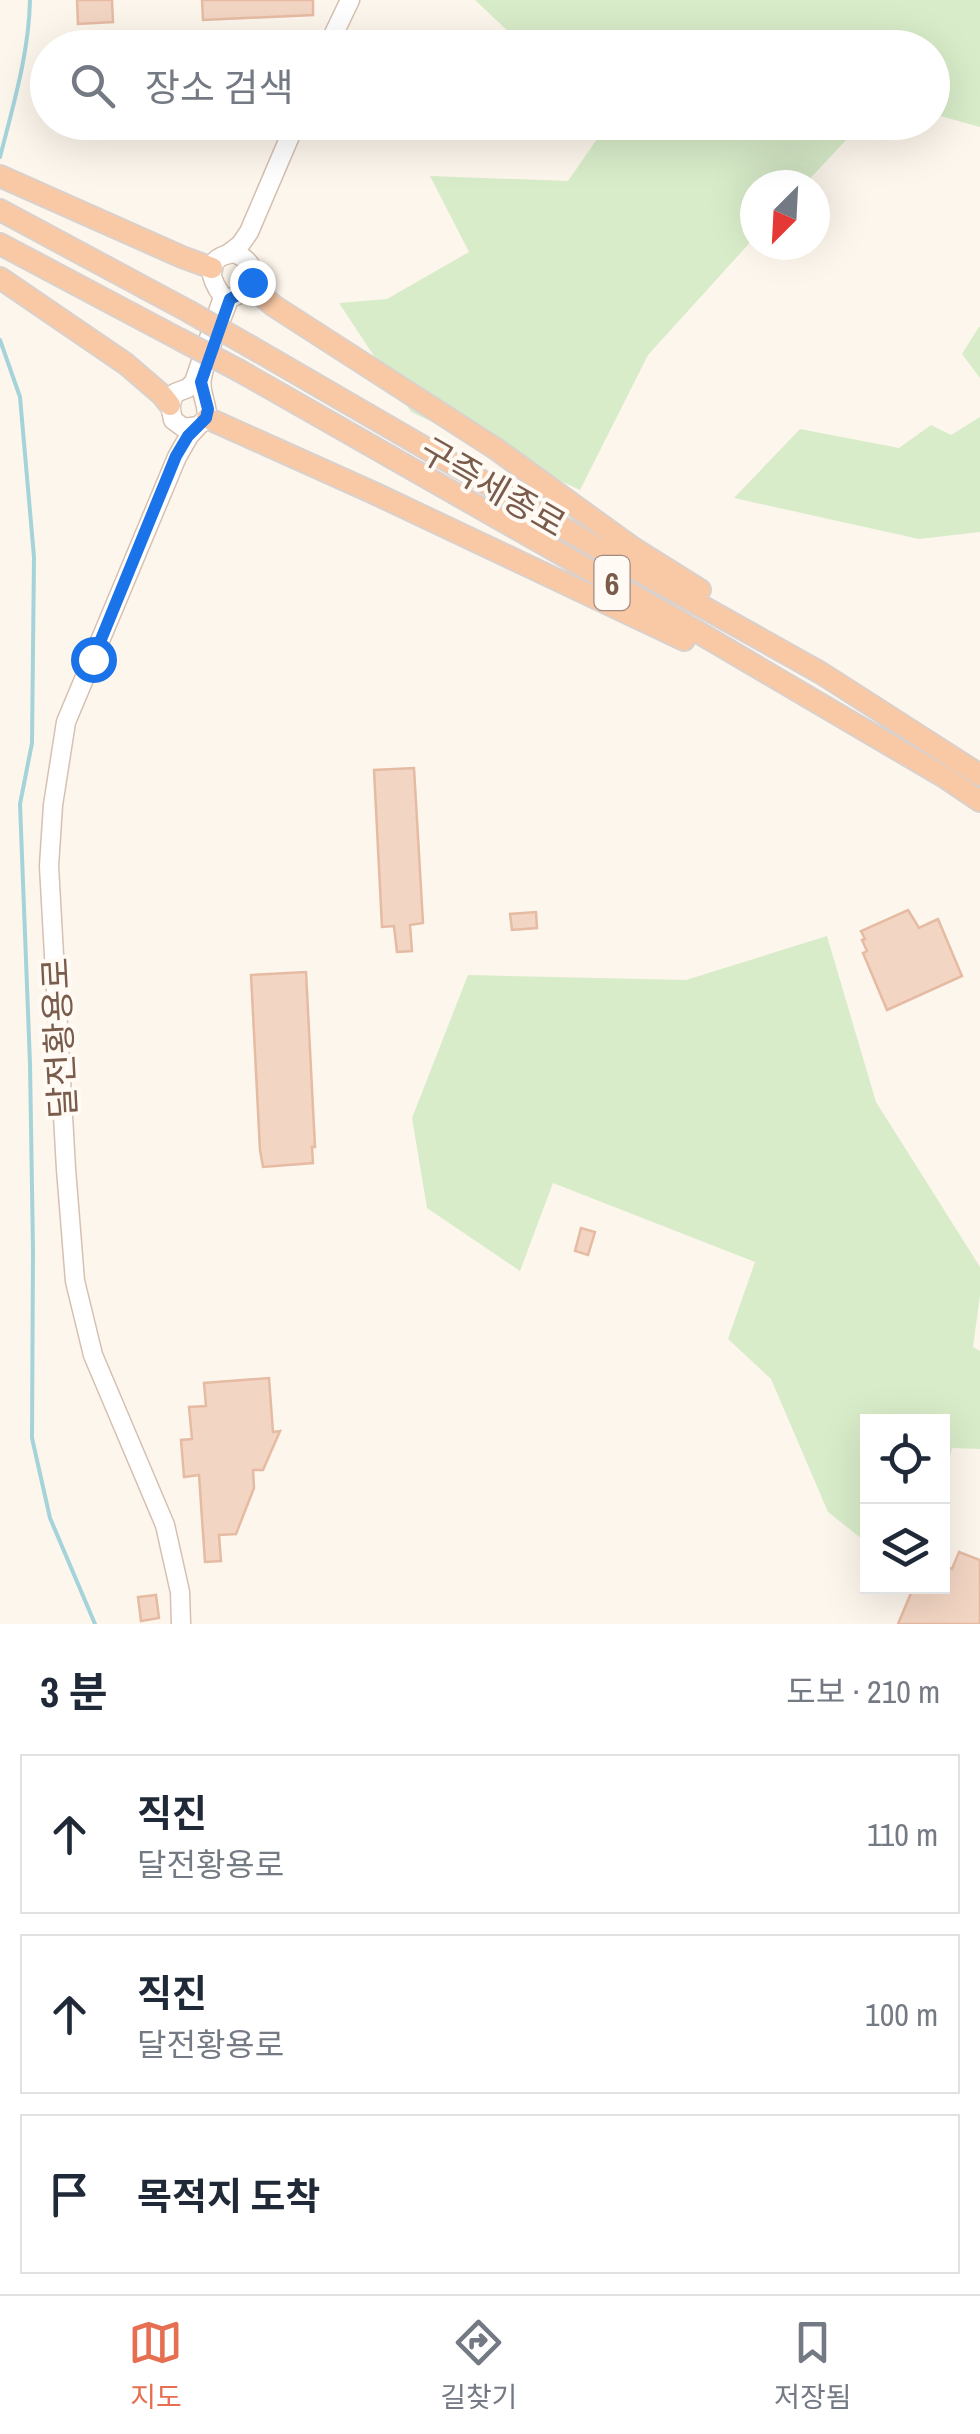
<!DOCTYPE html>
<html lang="ko">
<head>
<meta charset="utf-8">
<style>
	body { margin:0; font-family:"Archivo Narrow","Noto Sans KR",sans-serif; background:#f2f2f3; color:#1f2937 }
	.controls { position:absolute; right:30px; bottom:30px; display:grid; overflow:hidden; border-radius:0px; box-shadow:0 10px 40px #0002 }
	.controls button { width:90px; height:90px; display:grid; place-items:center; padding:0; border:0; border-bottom:2px solid #e0e1e3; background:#fff; color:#1f2937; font:50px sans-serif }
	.compass { position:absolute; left:740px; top:170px; width:90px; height:90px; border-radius:50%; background:#fff; box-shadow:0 10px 40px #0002; rotate:204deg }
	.stop { position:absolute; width:30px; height:30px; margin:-22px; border:8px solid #1a73e8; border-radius:50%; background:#fff }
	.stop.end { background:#1a73e8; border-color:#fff; box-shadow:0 2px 10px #0008 }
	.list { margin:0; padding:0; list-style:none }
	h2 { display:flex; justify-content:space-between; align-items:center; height:130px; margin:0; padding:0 40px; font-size:42px }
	h2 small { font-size:32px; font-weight:400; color:#747a83 }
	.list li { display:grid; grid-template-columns:65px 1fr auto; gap:30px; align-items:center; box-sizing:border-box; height:160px; margin:0 20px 20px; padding:0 20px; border:2px solid #e0e1e3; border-radius:0px }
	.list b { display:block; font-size:38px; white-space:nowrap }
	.list p { margin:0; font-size:32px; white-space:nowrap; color:#747a83 }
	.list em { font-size:32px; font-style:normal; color:#747a83 }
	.icon { flex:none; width:55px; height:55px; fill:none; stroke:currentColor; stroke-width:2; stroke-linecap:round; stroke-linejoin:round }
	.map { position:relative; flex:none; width:980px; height:1624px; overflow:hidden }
	.search { position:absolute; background:#fff; box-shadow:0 10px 40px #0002; left:30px; right:30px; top:30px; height:110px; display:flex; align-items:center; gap:25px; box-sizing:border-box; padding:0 35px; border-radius:55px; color:#747a83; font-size:38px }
	.sheet { height:670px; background:#fff }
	nav { display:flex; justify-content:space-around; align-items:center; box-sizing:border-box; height:140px; border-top:2px solid #e0e1e3; background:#fff; font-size:28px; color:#747a83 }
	nav a { display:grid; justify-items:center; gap:5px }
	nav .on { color:#e76f51 }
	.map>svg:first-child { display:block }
	.green { fill:#d8ecc9 }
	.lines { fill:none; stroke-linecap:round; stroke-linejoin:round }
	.stream { stroke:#a5d3da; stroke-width:4 }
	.building { fill:#f3d5c3; stroke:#e6bba3; stroke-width:2.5 }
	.secondary-casing { stroke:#d6c0b0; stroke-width:21 }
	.trunk-casing { stroke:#dad1cd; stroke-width:24 }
	.secondary { stroke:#fff; stroke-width:18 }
	.trunk { stroke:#f9c8a4; stroke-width:20 }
	.trunk-bridge-casing { stroke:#dad1cd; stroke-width:24; stroke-linecap:butt }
	.trunk-bridge { stroke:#f9c8a4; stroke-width:20 }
	.route { stroke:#1a73e8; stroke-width:12 }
	.labels { text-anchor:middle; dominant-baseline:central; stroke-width:8; stroke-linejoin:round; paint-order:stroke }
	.shield { fill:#fffaf3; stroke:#a28b7f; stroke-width:2.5 }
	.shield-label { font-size:32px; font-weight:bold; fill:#7a5c4d }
	.street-label { font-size:35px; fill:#7a5c4d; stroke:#fffaf3 }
</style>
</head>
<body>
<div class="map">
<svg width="980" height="1624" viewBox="0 0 980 1624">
	<rect width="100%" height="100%" fill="#fdf6ec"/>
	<path class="green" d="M475,0H980V127L933,114L932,48L525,47Z
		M603,123H862L804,185H755V237L648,355L580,490L411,412L339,303L387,299L469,252L430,176L568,181L606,126Z
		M979,327H980V378L962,354Z
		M980,417V532L919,539L734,498L800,429L899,448L931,425L951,435Z
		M827,936L876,1102L980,1267V1295L973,1347L980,1351V1449L952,1448L943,1488L942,1422H868L867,1543L828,1512L771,1379L728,1339L755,1262L553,1183L520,1271L427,1208L412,1118L468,975L686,980Z"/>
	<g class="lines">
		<path class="stream" d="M0,157C13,106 29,53 30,0
			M0,340L20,397L34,557L32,743L20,804L30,1064L33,1249L32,1438L50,1518L95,1624"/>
	</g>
	<path class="building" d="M77,0H112L113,22L78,24Z
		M202,0H313V15L203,20Z
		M414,768L423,923L410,925L412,951L397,952L394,926L382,927L374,770Z
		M908,910L919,928L938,919L962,976L887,1010L863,953L867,951L862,940L865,939L861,931Z
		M536,912L537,928L512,930L510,914Z
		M306,972L315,1147H312L313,1163L263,1167L260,1150L251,975Z
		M581,1228L595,1232L588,1255L575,1251Z
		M269,1378L273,1432L280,1431L263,1470H253L254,1488L236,1534L219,1535L221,1561L205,1562L199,1475L184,1477L181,1440L192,1439L189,1407L206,1406L204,1383Z
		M959,1552L980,1560V1624H898L914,1586H942V1565L952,1569Z
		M156,1595L159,1618L141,1621L138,1597Z"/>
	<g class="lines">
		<g class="secondary-casing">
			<path id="secondary" d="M327,48L350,0
				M234,253C248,258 259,271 250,286C246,293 236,295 229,299C220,324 207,351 202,378C199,392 208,404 207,418L198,426L184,428L173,420L170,405L175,393L188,388L194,382L223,297C209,278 203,258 234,253Z
				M228,254L240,245L249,232L296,122
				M181,1624L180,1592L165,1525L93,1355L75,1281L66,1169L49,866L53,805L66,722L177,457L189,436L198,426"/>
		</g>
		<g class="trunk-casing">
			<path id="trunk" d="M0,176L182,257L212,268
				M0,210L188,311
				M0,244L179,339
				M0,278L126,364L162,395L170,405
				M250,286L274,306L496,449L633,548L700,590
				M251,347L603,551L821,673L980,775
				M240,371L696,631L946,778L980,801
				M207,418L376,494L684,640"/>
		</g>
		<use href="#secondary" class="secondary"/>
		<use href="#trunk" class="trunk"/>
		<g class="trunk-bridge-casing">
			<path id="trunk-bridge" d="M188,311L251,347
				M179,339L240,371"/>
		</g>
		<use href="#trunk-bridge" class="trunk-bridge"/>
	</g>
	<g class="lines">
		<path class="route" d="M93,659L176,456L188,436L206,418L208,409L201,382L230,299L247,290L252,282"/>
	</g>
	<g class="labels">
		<rect class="shield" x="594.5" y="556" width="35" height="54" rx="8"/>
		<g class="shield-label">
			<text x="612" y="583">6</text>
		</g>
		<g class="street-label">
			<text transform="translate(493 487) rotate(30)">구즉세종로</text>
			<text transform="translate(59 1038) rotate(-93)">달전황용로</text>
		</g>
	</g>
</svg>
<div class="controls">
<button><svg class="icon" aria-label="locate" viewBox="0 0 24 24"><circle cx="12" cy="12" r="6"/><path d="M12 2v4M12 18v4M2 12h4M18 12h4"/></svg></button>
<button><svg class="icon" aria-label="layers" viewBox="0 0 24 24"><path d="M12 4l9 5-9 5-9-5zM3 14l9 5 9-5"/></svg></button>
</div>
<svg class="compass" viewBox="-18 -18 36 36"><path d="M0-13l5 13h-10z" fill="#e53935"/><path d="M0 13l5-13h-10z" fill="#747a83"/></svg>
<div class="stop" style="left:93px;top:659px"></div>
<div class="stop end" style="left:252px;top:282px"></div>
<div class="search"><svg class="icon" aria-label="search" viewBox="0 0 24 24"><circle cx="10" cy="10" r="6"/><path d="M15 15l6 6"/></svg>장소 검색</div>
</div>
<section class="sheet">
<h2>3 분<small>도보 · 210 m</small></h2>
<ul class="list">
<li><svg class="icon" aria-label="ahead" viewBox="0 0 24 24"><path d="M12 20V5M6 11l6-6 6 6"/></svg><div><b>직진</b><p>달전황용로</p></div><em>110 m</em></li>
<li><svg class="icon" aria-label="ahead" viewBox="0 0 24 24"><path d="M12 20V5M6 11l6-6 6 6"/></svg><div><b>직진</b><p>달전황용로</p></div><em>100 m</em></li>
<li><svg class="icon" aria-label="arrive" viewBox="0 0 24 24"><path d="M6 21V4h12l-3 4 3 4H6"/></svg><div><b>목적지 도착</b></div></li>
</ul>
</section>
<nav>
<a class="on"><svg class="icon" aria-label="map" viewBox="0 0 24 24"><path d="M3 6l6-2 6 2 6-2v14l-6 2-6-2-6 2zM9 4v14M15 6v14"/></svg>지도</a>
<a><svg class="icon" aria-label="directions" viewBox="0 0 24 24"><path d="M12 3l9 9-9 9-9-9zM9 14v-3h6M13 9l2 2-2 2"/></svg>길찾기</a>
<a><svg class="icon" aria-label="saved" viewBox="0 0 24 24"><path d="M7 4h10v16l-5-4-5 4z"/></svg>저장됨</a>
</nav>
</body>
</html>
